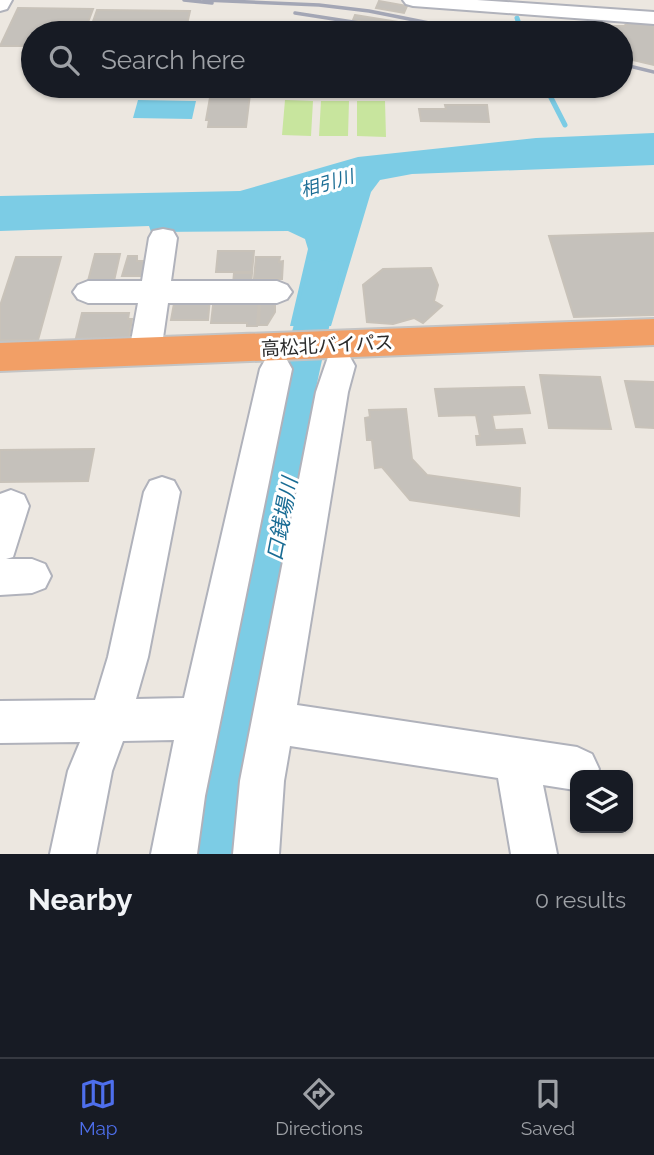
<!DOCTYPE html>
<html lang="en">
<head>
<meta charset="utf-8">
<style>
	body { margin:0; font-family:Raleway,"Noto Sans JP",sans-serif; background:#242831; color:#f1f3f6 }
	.controls { position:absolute; right:21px; bottom:21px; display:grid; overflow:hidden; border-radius:14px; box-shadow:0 2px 5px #0004 }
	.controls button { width:63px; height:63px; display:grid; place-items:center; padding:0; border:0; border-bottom:2px solid #363941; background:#171b24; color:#f1f3f6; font:35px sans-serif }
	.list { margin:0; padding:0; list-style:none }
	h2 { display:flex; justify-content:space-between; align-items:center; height:91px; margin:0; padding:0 28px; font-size:30px }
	h2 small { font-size:23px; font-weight:400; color:#9ea1a6 }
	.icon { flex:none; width:38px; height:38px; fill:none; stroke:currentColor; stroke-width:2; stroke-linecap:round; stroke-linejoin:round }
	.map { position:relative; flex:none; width:654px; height:854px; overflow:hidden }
	.search { position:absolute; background:#171b24; box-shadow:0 2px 5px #0004; left:21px; right:21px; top:21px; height:77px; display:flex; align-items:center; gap:18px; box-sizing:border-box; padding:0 24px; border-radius:38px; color:#9ea1a6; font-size:26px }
	.sheet { height:203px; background:#171b24 }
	nav { display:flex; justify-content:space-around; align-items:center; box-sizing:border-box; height:98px; border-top:2px solid #363941; background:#171b24; font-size:19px; color:#9ea1a6 }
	nav a { display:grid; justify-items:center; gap:4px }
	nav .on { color:#4e6fec }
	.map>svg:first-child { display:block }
	.pitch { fill:#c8e59e }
	.water { fill:#7ccce5 }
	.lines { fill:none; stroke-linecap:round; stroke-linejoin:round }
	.stream { stroke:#7ccce5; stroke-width:5 }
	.river { fill:#7ccce5; fill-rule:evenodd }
	.building { fill:#c5c1bb; stroke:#c8c2b9; stroke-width:2 }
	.minor-casing { stroke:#b0b2bb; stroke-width:4 }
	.highway-casing { stroke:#c4c4c4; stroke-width:4 }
	.minor { fill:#fff; fill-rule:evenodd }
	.highway { fill:#f29f66; fill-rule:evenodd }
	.rail { stroke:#a3a6b5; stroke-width:3.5 }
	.labels { text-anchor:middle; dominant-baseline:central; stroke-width:6; stroke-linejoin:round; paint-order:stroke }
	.far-water-label { font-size:18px; font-style:italic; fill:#196c94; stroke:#fff }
	.street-label { font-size:19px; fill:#2c2c2c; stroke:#fff }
	.water-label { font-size:21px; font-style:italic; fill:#196c94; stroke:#fff }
</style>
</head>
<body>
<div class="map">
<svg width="654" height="854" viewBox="0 0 654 854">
	<rect width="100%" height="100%" fill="#ece7e0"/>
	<path class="pitch" d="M285,100L313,101L311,136L282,135Z
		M321,101H349L348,136H319Z
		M357,101H385L386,137L357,136Z"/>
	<path class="water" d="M138,100L196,101L192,119L133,118Z
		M654,133V165L412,174L380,180L371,192L331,326H290L308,249L305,239L288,231L151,232L149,226L0,231V196L240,191L358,157L536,138Z"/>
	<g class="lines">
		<path class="stream" d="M517,18L522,33
			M545,86L565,125"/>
		<path class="river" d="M324,260L336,263L341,272L316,388L324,407L255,799L254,854H198L201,799L284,407L278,388L307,272L312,263Z"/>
	</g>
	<path class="building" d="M379,1L407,6L404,13L376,8Z
		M18,8L93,9L84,33H33V46H0Z
		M97,10L190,11L185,33H194H89Z
		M355,15L411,24L409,29L353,20Z
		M629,22L654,25V65L628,59L621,46V33H614L610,26H624Z
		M296,29H339V33H296Z
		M134,86L206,87L205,94H132Z
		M215,86H251L246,127H208L209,120H206L211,92H214Z
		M450,86H538L540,94L451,90Z
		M445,105H487L489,122L421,121L419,109H446Z
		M654,233V315L574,317L549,236Z
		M218,251H254L252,272H216Z
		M95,254H120L114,281H88Z
		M128,256H137V261H151L148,276H122Z
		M16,257H61L38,340H0V306Z
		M256,257H280L279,262L283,261L282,279H254Z
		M431,268L438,285L434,301L442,306L423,323L414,318L393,324L367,322L363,285L383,269Z
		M234,273H252L251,285H233Z
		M214,297H259L257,326H247V323H211Z
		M260,297H275V312L267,325H259Z
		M175,298H210L208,320H171Z
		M82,313H129L128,319H132L129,338H76Z
		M540,375L600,377L611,429L549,428Z
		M625,381L654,382V428L636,427Z
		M524,387L530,413L492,415L495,430L522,429L525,443L477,445L476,436H480L476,415L439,416L435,389Z
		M406,409L412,459L427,475L520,488L519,516L410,500L382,467L375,468L372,440H367L365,418L370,417L369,410Z
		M94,449L88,481L0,482V450Z"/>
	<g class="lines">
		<g class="minor-casing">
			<path id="minor" d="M0,0H12L7,9L0,11Z
				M403,0H477L654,12V24L413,6L406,4Z
				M163,229L173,231L177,238L171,281H277L287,285L292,292L287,299L277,303H168L161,352L156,360L145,364L134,360L129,352L138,303H88L78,299L73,292L78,285L88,281H142L149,238L153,231Z
				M339,354L350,357L355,366L348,392L297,705L577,747L592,754L599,769L596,775H575V790L543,785L557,854H511L498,778L290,746L284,781L279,854H233L240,781L316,392L328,357Z
				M276,357L287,360L292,369L205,796L197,854H151L174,740L123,741L112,771L96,854H50L68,771L80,742L0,743V701L95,700L108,657L144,492L150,481L162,477L174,481L180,492L148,657L136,699L184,698L260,369L265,360Z
				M11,490L24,495L29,506L13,557L6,559H32L45,564L51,576L45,588L32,593L0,595V494Z"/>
		</g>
		<g class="highway-casing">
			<path id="highway" d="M654,319V345L0,371V343Z"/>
		</g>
		<use href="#minor" class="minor"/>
		<use href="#highway" class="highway"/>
		<path class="rail" d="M184,0L212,3
			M204,0L319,5L369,11L479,33
			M295,13L424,33
			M621,64L654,72"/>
	</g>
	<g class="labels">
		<g class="far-water-label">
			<text transform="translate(327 183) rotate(-16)">相引川</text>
		</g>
		<g class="street-label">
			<text transform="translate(327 345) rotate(-3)">高松北バイパス</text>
		</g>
		<g class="water-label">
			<text transform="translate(282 519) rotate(-79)">口銭場川</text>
		</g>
	</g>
</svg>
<div class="controls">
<button><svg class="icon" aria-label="layers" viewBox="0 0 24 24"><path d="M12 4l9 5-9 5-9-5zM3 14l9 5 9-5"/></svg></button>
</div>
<div class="search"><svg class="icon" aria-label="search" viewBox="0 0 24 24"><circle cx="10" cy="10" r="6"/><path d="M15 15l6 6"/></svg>Search here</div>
</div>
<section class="sheet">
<h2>Nearby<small>0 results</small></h2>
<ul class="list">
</ul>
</section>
<nav>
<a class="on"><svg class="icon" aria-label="map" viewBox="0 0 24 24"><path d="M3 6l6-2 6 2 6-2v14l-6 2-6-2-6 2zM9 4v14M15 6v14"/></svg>Map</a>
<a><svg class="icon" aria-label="directions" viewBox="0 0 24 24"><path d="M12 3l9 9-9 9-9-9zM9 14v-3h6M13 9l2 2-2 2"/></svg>Directions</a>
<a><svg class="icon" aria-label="saved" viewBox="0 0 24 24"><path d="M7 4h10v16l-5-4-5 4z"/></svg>Saved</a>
</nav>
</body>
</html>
